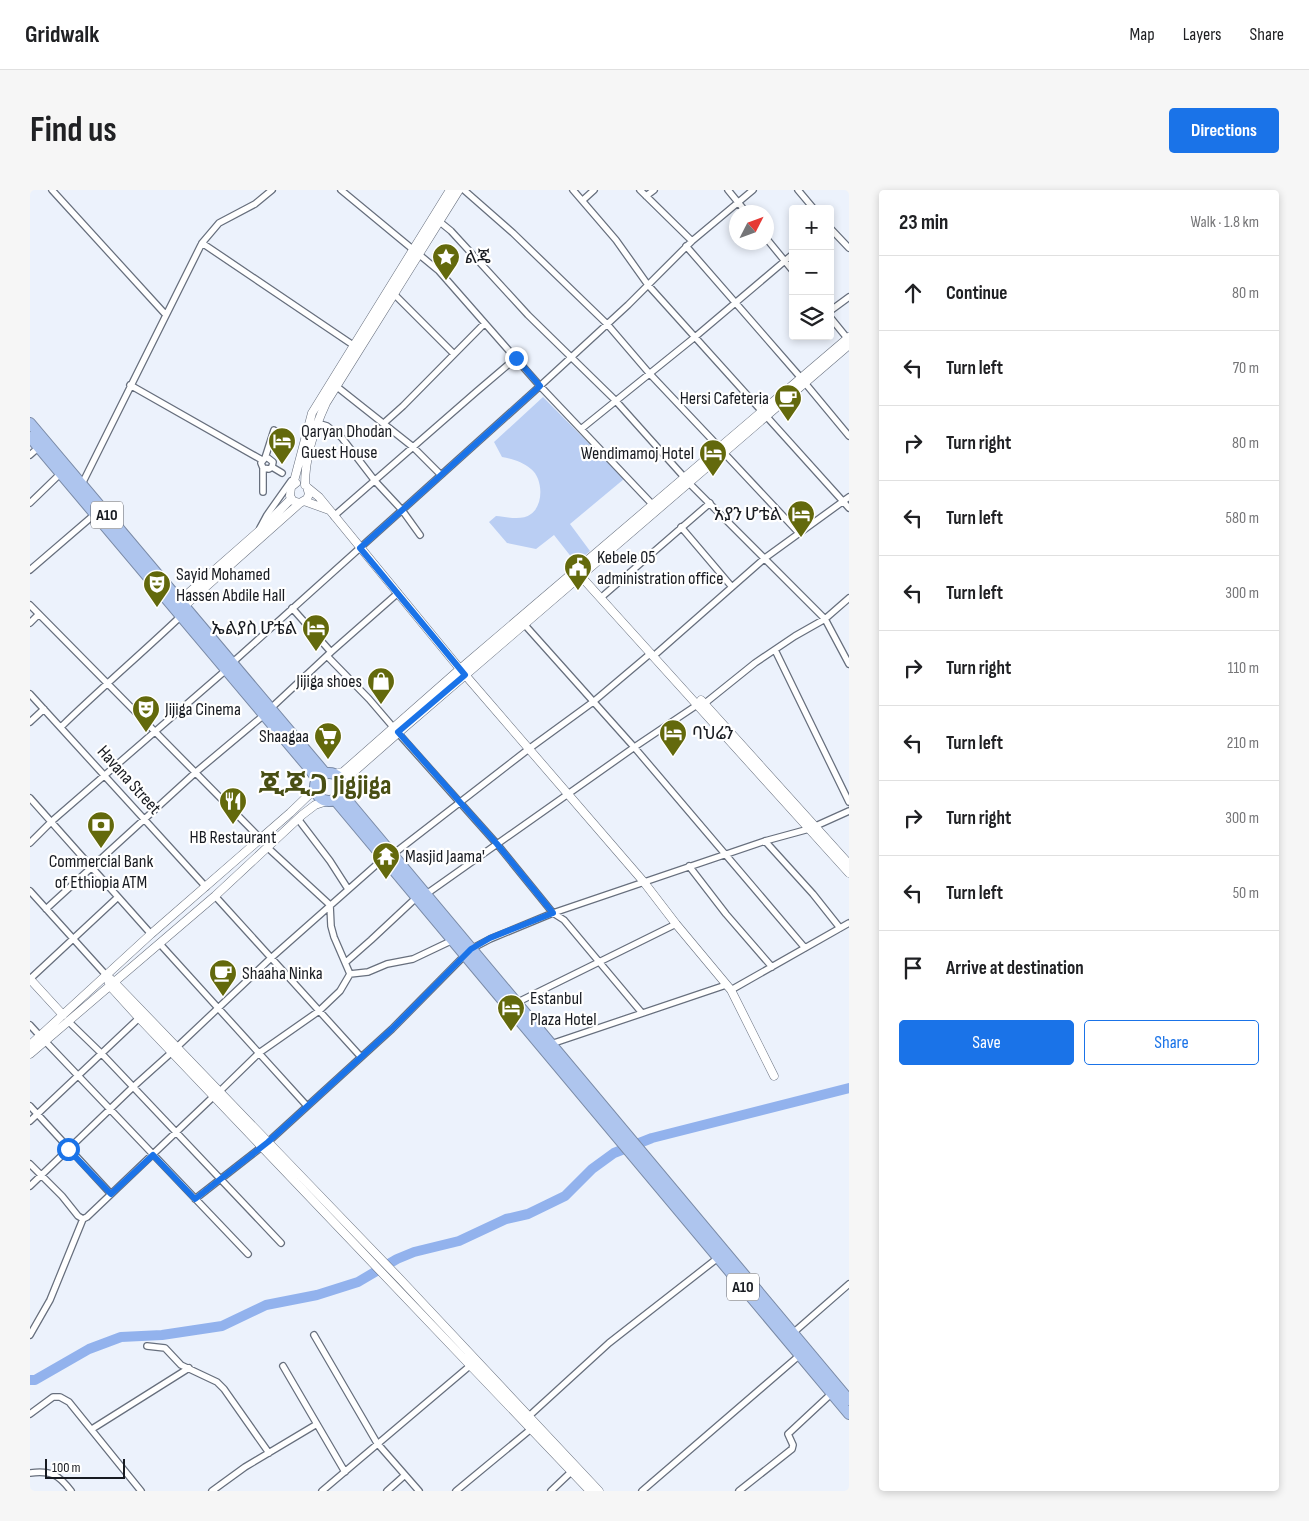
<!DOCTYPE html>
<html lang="en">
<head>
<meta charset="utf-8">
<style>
	body { margin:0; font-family:"Sofia Sans Condensed","Noto Sans Ethiopic",sans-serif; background:#f6f6f6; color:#202124 }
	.controls { position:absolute; right:15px; top:15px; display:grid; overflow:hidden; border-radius:5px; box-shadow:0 2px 8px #0003 }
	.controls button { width:45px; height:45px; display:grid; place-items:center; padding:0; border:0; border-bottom:1px solid #e0e0e0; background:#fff; color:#202124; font:25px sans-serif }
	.compass { position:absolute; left:699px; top:15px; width:45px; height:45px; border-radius:50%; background:#fff; box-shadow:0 2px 8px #0003; rotate:48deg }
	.scale { position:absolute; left:15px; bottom:12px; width:80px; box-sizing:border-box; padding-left:5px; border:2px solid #181b21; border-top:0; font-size:14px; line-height:18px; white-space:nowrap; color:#181b21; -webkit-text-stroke:4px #fff; paint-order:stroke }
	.stop { position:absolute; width:15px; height:15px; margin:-11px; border:4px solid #1a73e8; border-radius:50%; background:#fff }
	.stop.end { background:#1a73e8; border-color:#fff; box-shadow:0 1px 5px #0008 }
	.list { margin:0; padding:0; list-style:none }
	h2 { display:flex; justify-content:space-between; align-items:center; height:65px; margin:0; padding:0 20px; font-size:21px }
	h2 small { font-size:16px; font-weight:400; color:#757577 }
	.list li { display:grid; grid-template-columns:32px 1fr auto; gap:15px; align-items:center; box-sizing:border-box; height:75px; padding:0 20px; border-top:1px solid #e0e0e0 }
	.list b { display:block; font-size:19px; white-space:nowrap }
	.list em { font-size:16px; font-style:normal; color:#757577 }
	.actions { display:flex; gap:10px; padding:15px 20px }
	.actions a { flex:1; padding:11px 0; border:1px solid #1a73e8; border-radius:5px; text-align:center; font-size:18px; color:#1a73e8 }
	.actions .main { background:#1a73e8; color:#fff }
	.icon { flex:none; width:28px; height:28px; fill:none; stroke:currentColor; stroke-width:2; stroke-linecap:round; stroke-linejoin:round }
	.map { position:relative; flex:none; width:819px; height:1301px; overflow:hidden; border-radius:5px }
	header { display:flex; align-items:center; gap:30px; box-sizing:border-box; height:70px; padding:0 25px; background:#fff; border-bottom:1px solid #e0e0e0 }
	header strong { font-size:24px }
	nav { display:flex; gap:28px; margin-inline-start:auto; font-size:18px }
	.intro { display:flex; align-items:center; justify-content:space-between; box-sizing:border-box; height:120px; padding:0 30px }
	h1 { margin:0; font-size:35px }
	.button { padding:12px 22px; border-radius:5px; background:#1a73e8; color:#fff; font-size:18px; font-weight:700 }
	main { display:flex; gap:30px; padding:0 30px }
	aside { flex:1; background:#fff; border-radius:5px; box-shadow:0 2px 8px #0003 }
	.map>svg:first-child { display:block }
	.green { fill:#bacef3 }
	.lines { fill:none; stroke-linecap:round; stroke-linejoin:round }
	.river { stroke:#92b2ed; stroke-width:10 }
	.street-casing { stroke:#676f7d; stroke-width:8 }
	.secondary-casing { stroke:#676f7d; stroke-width:9 }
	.highway-casing { stroke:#7a8aa6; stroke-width:12 }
	.street { stroke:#fff; stroke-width:5.5 }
	.secondary { stroke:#fff; stroke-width:8 }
	.highway { stroke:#aec5ee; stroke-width:10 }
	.route { stroke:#1a73e8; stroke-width:6 }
	.labels { text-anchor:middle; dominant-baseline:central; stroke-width:4.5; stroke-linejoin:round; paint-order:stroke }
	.shield { fill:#fff; stroke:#5d5f64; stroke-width:1 }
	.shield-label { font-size:16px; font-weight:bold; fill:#181b21 }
	.poi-label { font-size:18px; fill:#181b21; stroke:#fff; text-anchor:start }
	.street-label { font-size:18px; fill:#181b21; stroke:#fff }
	.town-label { font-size:28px; font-weight:bold; fill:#494f14; stroke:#fff }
</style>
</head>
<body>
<header>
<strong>Gridwalk</strong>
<nav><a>Map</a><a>Layers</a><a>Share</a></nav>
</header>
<div class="intro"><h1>Find us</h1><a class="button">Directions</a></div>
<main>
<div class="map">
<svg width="819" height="1301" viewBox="0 0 819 1301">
	<rect width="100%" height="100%" fill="#ecf2fc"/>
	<path class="green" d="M513,207L594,289L540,334L560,361L546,373L524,345L506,359L477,353L459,332L466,326C477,327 492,331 501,324C514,315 513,288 501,279C493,272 483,269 472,267L464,252Z"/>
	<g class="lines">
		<path class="river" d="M0,1190H5L59,1159L91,1147L132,1145L192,1136L236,1115L287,1105L328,1092L367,1069L384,1062L429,1051L476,1029L498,1024L535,1006L562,979L584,963L622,948L819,898"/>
		<g class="street-casing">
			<path id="street" d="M22,0L136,125
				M311,0L409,81L510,196L622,314
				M434,0L483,43L577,134L619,183L689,257
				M543,0L586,50L618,95L819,318
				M610,0L662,51
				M698,0L716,22
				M768,0L784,19
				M616,6L624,0
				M553,10L564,0
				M410,32L421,41L498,125L585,210L654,287
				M800,38L819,58
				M736,48L763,81
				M172,53L323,155
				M656,56L771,188
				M364,104L423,163
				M800,121L819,107
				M800,127L817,148
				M775,193L819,246
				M100,195L232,270
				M306,196L383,257L411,285
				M287,233L297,236L312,248L345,291L372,320L390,345
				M354,233L373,216L454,134
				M551,239L665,147L763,64
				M694,263L769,343
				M0,265L9,257
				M235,268H238L243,272L242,277L239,279L233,278L231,273L235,268L244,240
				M242,277L252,283
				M659,293L795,429L819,474
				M51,296L172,53L189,33L225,14L242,0
				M233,302V278
				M0,313L31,283
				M304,326L446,202L486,168
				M651,337L702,397
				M230,338L237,325L261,291
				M0,380L65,324
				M574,405L680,313
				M0,415L231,649
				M262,418L301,462
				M0,433L9,424
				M494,434L604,557L775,758
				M745,460L819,612
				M627,463L735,368L819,307
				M297,466L339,509L363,537
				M202,473L510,196L598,115L662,51L723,0
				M0,504L176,697
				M240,519L301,462L368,403
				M0,532L14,519
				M31,537C70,499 111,464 151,426
				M368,543L467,654L523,723L534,730L612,823
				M0,608L121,744
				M268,629L300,671L318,699
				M735,651L783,704L810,738
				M0,653L22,631L196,480
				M362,665L500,558L563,512L621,463
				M659,676L696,724L742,777
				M0,701L76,785
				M395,705L606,556L667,515L674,514L725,473L765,446L795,429L819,408
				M185,706L331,867
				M16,719L166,582L234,525
				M130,754L277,916
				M316,772L341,750L387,707
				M320,784L338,782L357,774L383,769L423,750
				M0,789L88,707
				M701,800L819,733
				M486,813L646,734
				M38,831L71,863L251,1053
				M0,835L10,846
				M15,851L218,1064
				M521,854L696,795
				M147,857L241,768L354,668
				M190,901L229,863L289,821L310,801L320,784L304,747L301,736L300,715L237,657
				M0,916L81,1004
				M0,931L109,828
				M0,974L32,1006L48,1026L53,1029
				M0,996L103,897L142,862
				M165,1009L238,952L362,839L441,759L460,749L523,723L735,651L779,639L819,621
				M763,1143L819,1094
				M0,1145L20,1110L53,1029L57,1027L184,906
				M284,1145L347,1253L389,1301
				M117,1156L135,1158L151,1175L187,1192L194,1199L239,1263
				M253,1176L315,1282
				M0,1224L23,1207H30L39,1212L111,1301
				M498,1227L579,1153L689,1067
				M62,1239L159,1178
				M0,1283C21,1280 29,1285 41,1301
				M182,1301L215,1277L287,1234
				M292,1301L442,1174
				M357,1301L375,1285
				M426,1301L501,1239
				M521,1301L541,1282
				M612,1301L771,1164
				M709,1301L762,1259L763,1255L758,1244L802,1203"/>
		</g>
		<g class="secondary-casing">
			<path id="secondary" d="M266,293L261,297L260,306L263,311L270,313
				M263,295L282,223L420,0
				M275,295C275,266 284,239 296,213L429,0
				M278,298L289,307L430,479L613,691L646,734L701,800L744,886
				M274,311L299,320
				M547,382L819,683
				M146,414L229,341L261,309
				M151,419L270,313L277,309L279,304L277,297
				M671,510L819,674
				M305,584L313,582L430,479L819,147
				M313,597L318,587L368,543L819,155
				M76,785L84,792L371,1090L569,1301
				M77,787L80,796L109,828L560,1301
				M0,789L33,825
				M0,855L121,744L260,623L285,599
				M0,864L185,706L272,625L285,615L297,611"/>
		</g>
		<g class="highway-casing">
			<path id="highway" d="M0,233L295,583
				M0,247L278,577L287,589
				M285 597a14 14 0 1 1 28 0a14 14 0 1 1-28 0Z
				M312,604L819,1210
				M305,610L819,1224"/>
		</g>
		<use href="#street" class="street"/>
		<use href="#secondary" class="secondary"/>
		<use href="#highway" class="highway"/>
	</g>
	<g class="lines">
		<path class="route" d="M38,959L81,1004L123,965L165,1009L238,952L362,839L441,759L460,748L523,723L467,654L368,542L435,485L330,358L510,196L486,168"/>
	</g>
	<defs>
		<g id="sight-pin" transform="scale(1.4375)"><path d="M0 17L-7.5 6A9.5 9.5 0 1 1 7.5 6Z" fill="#63690c" stroke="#fff"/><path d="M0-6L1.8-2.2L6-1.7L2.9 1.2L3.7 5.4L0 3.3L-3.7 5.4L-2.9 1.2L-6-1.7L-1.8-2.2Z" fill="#fff"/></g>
		<g id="cafe-pin" transform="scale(1.4375)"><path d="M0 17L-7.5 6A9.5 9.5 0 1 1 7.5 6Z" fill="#63690c" stroke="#fff"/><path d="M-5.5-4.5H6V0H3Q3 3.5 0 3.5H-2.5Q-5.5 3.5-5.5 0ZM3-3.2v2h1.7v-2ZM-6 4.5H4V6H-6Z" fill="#fff"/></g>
		<g id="hotel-pin" transform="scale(1.4375)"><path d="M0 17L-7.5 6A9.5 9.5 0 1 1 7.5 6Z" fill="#63690c" stroke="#fff"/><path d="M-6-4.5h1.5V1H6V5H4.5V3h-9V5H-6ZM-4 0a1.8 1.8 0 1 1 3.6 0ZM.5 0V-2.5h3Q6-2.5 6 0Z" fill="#fff"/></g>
		<g id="civic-pin" transform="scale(1.4375)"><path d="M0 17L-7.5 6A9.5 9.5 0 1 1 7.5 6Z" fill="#63690c" stroke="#fff"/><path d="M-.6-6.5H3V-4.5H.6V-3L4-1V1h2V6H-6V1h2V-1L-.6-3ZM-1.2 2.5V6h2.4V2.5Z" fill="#fff"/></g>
		<g id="theatre-pin" transform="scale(1.4375)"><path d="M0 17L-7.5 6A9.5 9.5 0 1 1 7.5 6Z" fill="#63690c" stroke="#fff"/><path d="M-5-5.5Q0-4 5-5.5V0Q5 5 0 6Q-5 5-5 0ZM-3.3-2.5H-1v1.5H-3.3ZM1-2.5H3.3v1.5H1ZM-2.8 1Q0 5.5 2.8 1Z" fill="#fff"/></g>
		<g id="shop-pin" transform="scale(1.4375)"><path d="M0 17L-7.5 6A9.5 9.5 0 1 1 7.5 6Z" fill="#63690c" stroke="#fff"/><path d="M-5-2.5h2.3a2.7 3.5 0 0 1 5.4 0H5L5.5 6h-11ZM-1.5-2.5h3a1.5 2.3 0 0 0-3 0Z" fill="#fff"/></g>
		<g id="supermarket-pin" transform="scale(1.4375)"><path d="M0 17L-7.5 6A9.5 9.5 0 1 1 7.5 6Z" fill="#63690c" stroke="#fff"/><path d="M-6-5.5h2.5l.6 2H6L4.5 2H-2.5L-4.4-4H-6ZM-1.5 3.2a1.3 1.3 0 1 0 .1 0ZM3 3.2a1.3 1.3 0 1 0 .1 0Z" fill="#fff"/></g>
		<g id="restaurant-pin" transform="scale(1.4375)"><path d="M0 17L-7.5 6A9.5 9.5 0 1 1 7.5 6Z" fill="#63690c" stroke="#fff"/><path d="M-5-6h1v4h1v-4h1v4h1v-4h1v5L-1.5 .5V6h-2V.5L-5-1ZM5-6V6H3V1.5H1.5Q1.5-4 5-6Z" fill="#fff"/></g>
		<g id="bank-pin" transform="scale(1.4375)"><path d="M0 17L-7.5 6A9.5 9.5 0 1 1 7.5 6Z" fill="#63690c" stroke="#fff"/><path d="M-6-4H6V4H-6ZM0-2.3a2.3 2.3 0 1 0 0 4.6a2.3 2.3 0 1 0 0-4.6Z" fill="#fff"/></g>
		<g id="temple-pin" transform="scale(1.4375)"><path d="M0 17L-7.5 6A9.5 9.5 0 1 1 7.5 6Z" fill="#63690c" stroke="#fff"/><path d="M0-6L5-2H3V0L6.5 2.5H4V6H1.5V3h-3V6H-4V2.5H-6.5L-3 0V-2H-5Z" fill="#fff"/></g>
	</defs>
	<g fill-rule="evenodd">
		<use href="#sight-pin" x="416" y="67"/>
		<use href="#cafe-pin" x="758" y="208"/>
		<use href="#hotel-pin" x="252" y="251"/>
		<use href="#hotel-pin" x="683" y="263"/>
		<use href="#hotel-pin" x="771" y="324"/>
		<use href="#civic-pin" x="548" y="377"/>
		<use href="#theatre-pin" x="127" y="394"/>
		<use href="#hotel-pin" x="286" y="438"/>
		<use href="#shop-pin" x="351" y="491"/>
		<use href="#theatre-pin" x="116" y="519"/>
		<use href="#hotel-pin" x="643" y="543"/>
		<use href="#supermarket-pin" x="298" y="546"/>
		<use href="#restaurant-pin" x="203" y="611"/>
		<use href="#bank-pin" x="71" y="635"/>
		<use href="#temple-pin" x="356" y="666"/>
		<use href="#cafe-pin" x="193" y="783"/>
		<use href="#hotel-pin" x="481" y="818"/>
	</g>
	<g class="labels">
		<g class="shield">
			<rect x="61" y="311.5" width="32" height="27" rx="4"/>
			<rect x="697" y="1083.5" width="32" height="27" rx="4"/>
		</g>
		<g class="shield-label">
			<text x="77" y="325">A10</text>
			<text x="713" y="1097">A10</text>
		</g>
		<g class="poi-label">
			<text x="435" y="67">ልጄ</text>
			<text x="739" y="208" text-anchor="end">Hersi Cafeteria</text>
			<text x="271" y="241">Qaryan Dhodan<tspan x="271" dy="21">Guest House</tspan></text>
			<text x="664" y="263" text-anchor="end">Wendimamoj Hotel</text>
			<text x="752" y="324" text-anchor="end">አያን ሆቴል</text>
			<text x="567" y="367">Kebele 05<tspan x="567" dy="21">administration office</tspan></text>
			<text x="146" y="384">Sayid Mohamed<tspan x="146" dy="21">Hassen Abdile Hall</tspan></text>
			<text x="267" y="438" text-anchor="end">ኤልያስ ሆቴል</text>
			<text x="332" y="491" text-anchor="end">Jijiga shoes</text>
			<text x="135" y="519">Jijiga Cinema</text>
			<text x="662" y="543">ባህሬን</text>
			<text x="279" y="546" text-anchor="end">Shaagaa</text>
			<text x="203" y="647" text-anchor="middle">HB Restaurant</text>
			<text x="375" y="666">Masjid Jaama'</text>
			<text x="71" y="671" text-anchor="middle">Commercial Bank<tspan x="71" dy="21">of Ethiopia ATM</tspan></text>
			<text x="212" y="783">Shaaha Ninka</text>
			<text x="500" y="808">Estanbul<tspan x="500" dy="21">Plaza Hotel</tspan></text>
		</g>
		<g class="street-label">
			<text transform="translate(99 590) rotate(48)">Havana Street</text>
		</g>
		<g class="town-label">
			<text x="295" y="595">ጂጂጋ Jigjiga</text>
		</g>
	</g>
</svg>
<div class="controls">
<button>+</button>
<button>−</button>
<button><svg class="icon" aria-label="layers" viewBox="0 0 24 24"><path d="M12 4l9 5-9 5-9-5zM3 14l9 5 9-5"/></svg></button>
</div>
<svg class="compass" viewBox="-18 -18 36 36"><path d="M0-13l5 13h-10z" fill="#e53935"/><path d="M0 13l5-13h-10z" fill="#757577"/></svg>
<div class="scale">100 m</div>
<div class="stop" style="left:38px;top:959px"></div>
<div class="stop end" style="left:486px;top:168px"></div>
</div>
<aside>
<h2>23 min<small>Walk · 1.8 km</small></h2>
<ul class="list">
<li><svg class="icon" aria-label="ahead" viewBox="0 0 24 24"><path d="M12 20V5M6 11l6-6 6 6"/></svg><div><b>Continue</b></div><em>80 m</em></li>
<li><svg class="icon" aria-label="left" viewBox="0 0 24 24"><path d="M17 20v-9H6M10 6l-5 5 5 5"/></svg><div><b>Turn left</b></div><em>70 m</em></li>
<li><svg class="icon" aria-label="right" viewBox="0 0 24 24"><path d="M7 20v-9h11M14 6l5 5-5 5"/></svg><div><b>Turn right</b></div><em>80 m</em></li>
<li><svg class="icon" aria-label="left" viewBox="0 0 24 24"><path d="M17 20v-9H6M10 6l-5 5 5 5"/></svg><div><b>Turn left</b></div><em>580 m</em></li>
<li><svg class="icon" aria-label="left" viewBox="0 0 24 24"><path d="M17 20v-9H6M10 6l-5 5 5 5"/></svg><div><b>Turn left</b></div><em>300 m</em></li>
<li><svg class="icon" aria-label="right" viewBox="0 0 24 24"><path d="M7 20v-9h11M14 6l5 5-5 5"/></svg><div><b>Turn right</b></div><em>110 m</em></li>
<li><svg class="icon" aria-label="left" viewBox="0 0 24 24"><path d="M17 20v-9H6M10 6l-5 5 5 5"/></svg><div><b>Turn left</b></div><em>210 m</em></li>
<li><svg class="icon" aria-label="right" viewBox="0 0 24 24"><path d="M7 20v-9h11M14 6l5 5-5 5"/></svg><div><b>Turn right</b></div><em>300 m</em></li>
<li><svg class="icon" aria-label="left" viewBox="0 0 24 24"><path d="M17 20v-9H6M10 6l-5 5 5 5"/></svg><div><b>Turn left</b></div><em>50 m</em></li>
<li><svg class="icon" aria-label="arrive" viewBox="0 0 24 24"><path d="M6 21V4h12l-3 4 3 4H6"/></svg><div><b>Arrive at destination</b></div></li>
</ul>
<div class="actions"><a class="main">Save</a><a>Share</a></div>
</aside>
</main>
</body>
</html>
